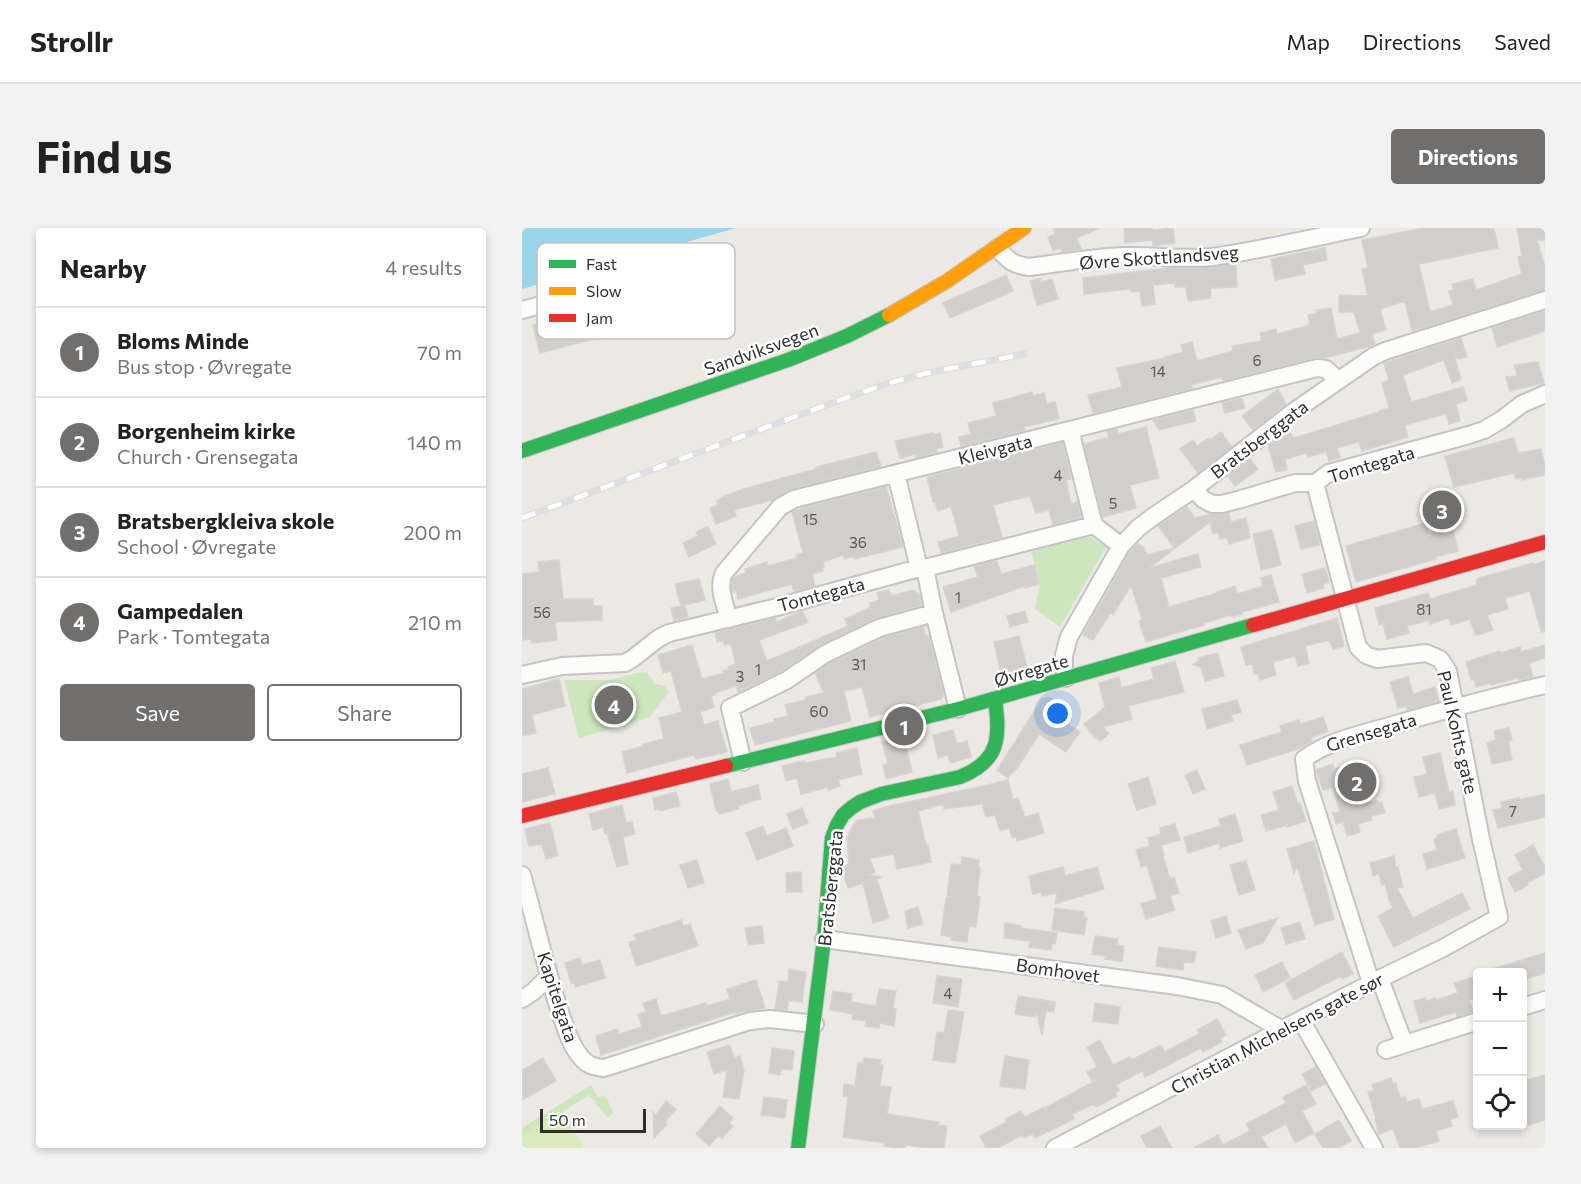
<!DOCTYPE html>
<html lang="en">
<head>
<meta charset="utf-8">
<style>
	body { margin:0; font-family:Commissioner,sans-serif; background:#f2f2f2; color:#222 }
	.controls { position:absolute; right:18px; bottom:18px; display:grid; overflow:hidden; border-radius:6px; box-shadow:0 3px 9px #0003 }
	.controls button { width:54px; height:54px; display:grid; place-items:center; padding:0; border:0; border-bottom:2px solid #e0e0e0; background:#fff; color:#222; font:30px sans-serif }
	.scale { position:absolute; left:18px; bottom:15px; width:106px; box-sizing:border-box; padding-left:6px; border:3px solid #2e2e2e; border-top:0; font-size:16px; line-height:21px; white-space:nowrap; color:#2e2e2e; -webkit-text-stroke:4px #fff; paint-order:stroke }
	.you { position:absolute; left:536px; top:486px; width:21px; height:21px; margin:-15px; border:4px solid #fff; border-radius:50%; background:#1a73e8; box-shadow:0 0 0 9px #1a73e833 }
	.badge { display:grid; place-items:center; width:39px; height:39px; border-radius:50%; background:#706f6e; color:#fff; font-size:20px; font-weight:700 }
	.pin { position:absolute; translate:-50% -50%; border:3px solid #fff; box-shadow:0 2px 6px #0006 }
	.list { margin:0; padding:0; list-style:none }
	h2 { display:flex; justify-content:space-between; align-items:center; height:78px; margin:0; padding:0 24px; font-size:26px }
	h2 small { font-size:20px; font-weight:400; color:#767676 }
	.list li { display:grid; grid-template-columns:39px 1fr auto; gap:18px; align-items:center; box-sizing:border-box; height:90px; padding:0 24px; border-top:2px solid #e0e0e0 }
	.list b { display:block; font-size:22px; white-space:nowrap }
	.list p { margin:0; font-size:20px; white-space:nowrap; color:#767676 }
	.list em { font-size:20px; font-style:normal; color:#767676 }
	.actions { display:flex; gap:12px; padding:18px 24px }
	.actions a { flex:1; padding:14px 0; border:2px solid #706f6e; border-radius:6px; text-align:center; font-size:21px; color:#706f6e }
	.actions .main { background:#706f6e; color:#fff }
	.icon { flex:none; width:33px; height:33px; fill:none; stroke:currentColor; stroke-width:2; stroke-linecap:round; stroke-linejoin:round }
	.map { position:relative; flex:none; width:1023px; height:920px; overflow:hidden; border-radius:6px }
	header { display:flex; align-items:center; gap:36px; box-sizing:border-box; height:84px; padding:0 30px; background:#fff; border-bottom:2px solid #e0e0e0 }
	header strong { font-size:28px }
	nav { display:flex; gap:33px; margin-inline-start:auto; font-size:21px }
	.intro { display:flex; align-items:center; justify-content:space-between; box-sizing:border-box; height:144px; padding:0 36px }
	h1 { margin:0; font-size:42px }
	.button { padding:15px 27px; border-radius:6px; background:#706f6e; color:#fff; font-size:21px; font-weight:700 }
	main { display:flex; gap:36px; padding:0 36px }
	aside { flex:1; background:#fff; border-radius:6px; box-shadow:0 3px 9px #0003 }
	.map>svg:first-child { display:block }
	.green { fill:#cee6be }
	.pitch { fill:#d9eabb }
	.water { fill:#99d6ec }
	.building { fill:#d1cecb; stroke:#d7d4d0; stroke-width:1.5 }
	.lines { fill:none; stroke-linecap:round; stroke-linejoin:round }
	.street-casing { stroke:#c5c4c5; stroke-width:20 }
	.fast-casing { stroke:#c5c4c5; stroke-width:16 }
	.slow-casing { stroke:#c5c4c5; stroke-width:16 }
	.jam-casing { stroke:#c5c4c5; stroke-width:16 }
	.street { stroke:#fcfcfb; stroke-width:16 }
	.fast { stroke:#30b455; stroke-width:14 }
	.slow { stroke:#ff9f0a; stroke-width:14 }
	.jam { stroke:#e5322d; stroke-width:14 }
	.rail-casing { stroke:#dfdfe1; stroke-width:7 }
	.rail { stroke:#fff; stroke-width:4.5; stroke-dasharray:14; stroke-linecap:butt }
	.labels { text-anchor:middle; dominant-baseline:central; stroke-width:5; stroke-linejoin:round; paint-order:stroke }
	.number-label { font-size:15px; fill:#585857 }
	.street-label { font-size:18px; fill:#2e2e2e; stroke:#fff }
	.key { fill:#fff; stroke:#c0c0c0; stroke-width:1.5 }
	.key-label { font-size:16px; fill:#2e2e2e }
</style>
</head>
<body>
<header>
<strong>Strollr</strong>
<nav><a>Map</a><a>Directions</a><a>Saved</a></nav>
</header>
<div class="intro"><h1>Find us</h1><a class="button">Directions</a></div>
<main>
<aside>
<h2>Nearby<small>4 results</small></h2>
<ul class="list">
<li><span class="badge">1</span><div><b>Bloms Minde</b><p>Bus stop · Øvregate</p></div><em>70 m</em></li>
<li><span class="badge">2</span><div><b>Borgenheim kirke</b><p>Church · Grensegata</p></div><em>140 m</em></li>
<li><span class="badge">3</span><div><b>Bratsbergkleiva skole</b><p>School · Øvregate</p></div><em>200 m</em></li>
<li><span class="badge">4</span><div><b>Gampedalen</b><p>Park · Tomtegata</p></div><em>210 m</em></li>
</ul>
<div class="actions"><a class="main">Save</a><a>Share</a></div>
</aside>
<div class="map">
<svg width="1023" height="920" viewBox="0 0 1023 920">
	<rect width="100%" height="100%" fill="#ece8e4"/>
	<path class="green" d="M563,306L584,319L538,399L513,381L518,356L508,320Z
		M125,444L133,456L143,458L146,465L127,490L57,510L42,452H89L115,445Z
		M69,857L76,870L83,867L91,884L89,888L85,889L67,867L40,884L62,920H0V900Z"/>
	<path class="pitch" d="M36,884H40L62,920H0V908Z"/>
	<path class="water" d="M0,0H214L0,61Z"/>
	<path class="building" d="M531,0H578L555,10L559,21L540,24L539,20L531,23L526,9L533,6Z
		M602,0H630L631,2L651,0L653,15L631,18V12L603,15Z
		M902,0H972L976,20L897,36L908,84L931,77L927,63L932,62L930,56L951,51L954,62L1000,46L996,29L1000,28L995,0H1023V12H1015L1023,39V62L890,103L883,73L858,81L864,102L850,106L853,116L849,118L802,130H792L701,153L700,149L669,157L670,161L571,185L566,167L600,159L595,140L643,130V129L661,124L659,117L670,114L675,133L711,123L710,118L740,113L738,105L754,101L755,106L788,97L786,87L795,85L794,82L809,80L815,111L838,105L832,84H817V67L846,68L840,41L846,40L840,12Z
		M803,20L805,32L781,37L783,46L753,52L749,31Z
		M714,36L715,59L688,60L689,70L666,73L664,59H653V55L631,57L633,76L620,78L618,63L609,64L608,61L562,66L561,50L647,40H680Z
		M484,47L491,63L428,90L421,75Z
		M519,50V54L530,51L536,71L515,77L508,53Z
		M96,73L100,87L92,89L96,102L80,107V109L18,125L11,97L73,81L72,79Z
		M1023,83V103L975,119L970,100Z
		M939,110L945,129L936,131L932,127L939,152L930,155L922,132L881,147L889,174L941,159L945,172L934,176L938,193L927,196L924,186L883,197L886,209L840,223L837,214L815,220L818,229L807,233L804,224L786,229L785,225L763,231L765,242L754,244L746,217L766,202L772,210L857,184V183L867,180L860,155L867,152L862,135Z
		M1016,134L1022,155L988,163L984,149L995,148L992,137Z
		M756,161L764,176L731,202L720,188Z
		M510,164L511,168L522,165L525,176L533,174L537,191L502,199L503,202L439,218L437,209L449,206L446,195L474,188L471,175Z
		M720,170L723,180L703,185L700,175Z
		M671,182L674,193L637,202L631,192Z
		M624,199L637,250L608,257L614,280L581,289L562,216L587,209L585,203L595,201L596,206Z
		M699,204L710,219L676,245L658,221L671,212L675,218L687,210L688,212Z
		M411,205V207L418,205L421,219L415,221V224L394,230V226L378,230L373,213Z
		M992,210L996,225L1019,221L1023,238V247L1000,252V250L994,251L992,245L932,259L923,228Z
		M540,215L549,251L544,252L549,276L555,274L559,289L531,297L527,282L514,285L508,268L471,277L480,309L419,325L416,314L437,308L429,278L416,283L413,274H411L405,249Z
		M354,224L359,238L269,261L250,272L212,282L214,288L194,296L188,280L196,277L195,273L199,271L198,270L221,261L294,241V239Z
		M728,231L736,241L713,258L706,248Z
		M364,259L381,319L333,331L331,328L322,331L321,327L301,334L302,339L300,340L301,343L290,346L293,358L272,363L270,356L216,371L214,363L210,365V357L211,350L224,345L223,341L245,334L246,338L275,330L274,327L281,325L270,284L276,281Z
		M665,279L673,290L689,286L707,285L709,294L724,290L728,310L707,316L705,310L698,311L696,304L691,306L688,294L627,340L676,326L679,339L639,350L647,379L695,365V364L713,358L715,366L741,358L739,350L749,347L757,374L720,384V386L710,389L709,387L682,395V397L624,414L617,393L620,392L609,357L591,387L588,385L571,412L561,407L608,324L616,316L622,320L625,327L652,320L636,298Z
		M792,293L798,317L779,321L773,298Z
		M904,295L907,305L920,301L922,306L931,303L936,323L913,329L914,331L834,354L824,318Z
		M186,298L194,316L167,329L161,315L176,308L174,304Z
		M750,302L759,337L739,342L731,306Z
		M37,332L41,371H71V378H80V392L33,394L35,412L10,415L9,411L0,412V346L17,344L16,334Z
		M475,333L479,346L512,337L517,356L503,360V358L429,384L421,359L456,349L452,338Z
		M1023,333V403L1019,404L1008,363L983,370L986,381L965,387L971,402L955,407L954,405L953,406L948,391L929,397L927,390L908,396V392L885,398L887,405L865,411L861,396L857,397L853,380L906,365L908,371L955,357L954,352L957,350L1011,335L1012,337Z
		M803,340L807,354L801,356L802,360L785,365L780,346Z
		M177,351L183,372L163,377L166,389L152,393L149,380L159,378L153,356Z
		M367,362L369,368L391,362L397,366L400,377L352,391L298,417L260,443L216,464L214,458L193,465V467L189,468L192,479L178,484L182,497L196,493L205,524L174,531L172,527L105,545L100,524L121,518L120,516L142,511L137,490L160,484L149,443L141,445L136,427L170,417L180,451L202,445L201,443L207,441L206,439L214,436L209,416L202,417L201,413L195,414L193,405L253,390L255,394L280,383L286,394L237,412L245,433L326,398L323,391L349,379L348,375L357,372L355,365Z
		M503,383L506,394L488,399L485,388Z
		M815,390L822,418L811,421L807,412L783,418L787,435L776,438L773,428L751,434L754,447L738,452L736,445L733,446L730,436L724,437L719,419Z
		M401,399L404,408H407L408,412L422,467L419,471L348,489L340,459L322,463L329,493L233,517L228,500L252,494V491L266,488L263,477L283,472V469L302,465L293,445L308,435L361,410Z
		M497,408L507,447L481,454L472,414Z
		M1023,417V430L1007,435L1011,449L997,452L996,450L969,457V455L954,459L952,451L949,452L944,434L978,423L979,425L998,419L999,424Z
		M696,425L702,448L683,453L679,439L671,437L677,432L676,430Z
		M653,433L662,464L606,478L610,491L581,499L587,506L578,513L575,509L573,510L562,496L583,479L577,455L597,449L599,460L632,451L629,440Z
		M886,449L891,466L913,459L917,473L885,482L884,478L876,480L868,454Z
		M37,451L43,478L10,487L14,505L0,508V461Z
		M527,469L539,476L533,488L558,504L544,524L517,506L496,539L486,550L475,542L520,471Z
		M715,472L719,484L709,487L711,493L685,501L680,481Z
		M801,489L806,504L789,509L790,513L779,520L725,537L718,517L760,504L758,498L777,492L779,496Z
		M987,500L990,512L986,513L990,532L970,536L965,515L974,512L972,503Z
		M431,502L435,516L445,513L449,529L428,535L426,527L416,530L411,507Z
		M382,508L390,544L364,551L361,537L366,536L360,514Z
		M335,520L340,546L316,552L318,558L306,562V559L279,566L275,550L264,553L260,538L282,533V535L315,529L314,525Z
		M918,525L927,564L931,563L933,577L917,581L913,565L897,569L892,549L905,546L901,529Z
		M811,536L812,541L818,539L830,575L845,572L846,575L856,573V575L860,574L863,585L849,588L850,592L836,596L838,604L825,608L821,594L814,596L811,585L818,584L811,559L801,562L794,542Z
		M26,540L33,566L0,574V546Z
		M675,542L683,561L671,566L663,547Z
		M626,549L634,576L615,582L606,556Z
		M206,551L209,564L236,557L239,571L221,576L216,578L217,581L197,586L196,583H194L188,556Z
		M486,552L491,572L496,570L503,589L516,585L522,605L495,613L494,609L490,610L487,600L478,603L473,587L464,589L460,576L422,581V576L396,583L404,617H406L409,634L375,641L372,626L348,630L353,645L346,647L361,649L355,651L367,690L351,695L341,655L326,660L321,645V638L327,636L325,609L332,596L336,592L353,590L351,583L363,579L456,559L457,560L458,559Z
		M770,558L776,576L778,575L784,593L765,599V597L744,603L739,587L757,582L751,564Z
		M154,564L158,578L138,583L137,581L133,582L131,570Z
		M1023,566V589L976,600L971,582L980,580L979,574L997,570V572Z
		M100,577L104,595L110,594L113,606L101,609L106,636L95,639L85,605L83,606L81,599L71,602L67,586Z
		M280,580L286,595L271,601L265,586Z
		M713,586L721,613L698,620L697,615L666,625L662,609L699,598L697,591Z
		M28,595L36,628L24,631L20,616L7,618L3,601Z
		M653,596L658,612L639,617L642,627L641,628L648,651L652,649L657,665L648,668L653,682L624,691L619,676L635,671L625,637L619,639L614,622L628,618L626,610L639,606L638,600Z
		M241,598L245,608L264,600L271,618L235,632L224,605Z
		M934,601L943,630L905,641L901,626L915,622L912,611L915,610V607Z
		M792,613L812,691L793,697L775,638L772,645L765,621Z
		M1011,617L1023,639V645L1005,655L1006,657L993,664L986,650L1001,642L993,627Z
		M872,628L874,640L876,639L881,659L875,660L891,690L940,665L948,681L872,719L856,688L871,680L867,672L863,656L860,657L857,646L851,648L848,635Z
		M440,629L457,632L456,640H458L455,668L458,669L454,699L447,698L445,714L429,712V709L419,707L424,670L430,669L425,668L429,636L439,637Z
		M175,632L182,655L166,660L158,637Z
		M724,633L733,662L717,667L708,637Z
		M541,639L543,648L575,639L582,661L533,676L535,665L520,668L519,664L511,666L507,648Z
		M279,644L280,664H265L264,645Z
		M396,679L401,696L386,700L383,683Z
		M533,680L562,684V689L565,690L562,707L530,702Z
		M704,688L709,705L694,710L689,693Z
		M756,690L741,715L724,721L716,702Z
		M160,692L161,698L168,696L176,718L114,738L107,714L114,712L112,707Z
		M778,694L783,711L764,716L759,700Z
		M483,695L499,698L498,700L535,705L533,716H530L529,722L507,719L508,713L482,710Z
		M240,698L242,715L226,717L223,700Z
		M573,708L596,711L595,717L602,718L600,733L583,731L584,728L570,726Z
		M637,719L674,724L672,735L662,734L661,742L634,738Z
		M820,724L831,746L820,751L819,748L772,772L763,755Z
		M1023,725V745L1000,752V744H968L967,742Z
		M58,730L60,737L78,732L83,750L53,759L52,754L49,755L43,735Z
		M760,734L768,750L741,764L733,747Z
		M267,741L284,744L280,774L267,772L265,782L253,781L257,753L266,754Z
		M415,748L440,751L436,779L411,775Z
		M956,748V769L947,772L951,783L935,789L934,784L898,795L892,773L903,770L904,773L913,770L914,772L936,765L932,755Z
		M234,752L243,780L222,784V783L213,786V784L79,827L74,808L96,801L97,806L120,799L116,786L124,784L121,775L134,771L139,788L184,775L185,778L208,771L205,761Z
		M357,761L374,763L371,780L374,781L372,798L358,795L357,800L343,798L344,793L330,791L331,786L308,782L311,763L330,766L329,774L354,778Z
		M496,768L533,774L532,784L524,783L520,807L514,783L513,789L493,786Z
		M573,775L598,779L596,796L571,793Z
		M426,782L442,784L433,835L411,832L415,804L422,805Z
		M695,791L704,807L698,810L700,814L681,824L679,820L623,849L620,843L594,857L597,862L593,865L595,868L574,879L572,876L550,886L552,891L513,910L511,906L502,910L501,908H498L476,920H464L458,908L481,896L485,894L483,891L499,883L503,889L522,879L523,880L577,851L570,853L565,844L575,839L565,819L578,812L591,837L608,829L609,832L639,817L642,824L677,806L675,802Z
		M208,817L212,830L218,828L222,843L217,871L201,869L205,842L192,846L185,824Z
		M250,820L272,823L270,842L259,841L258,847L247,845Z
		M483,828L507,832L503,861L478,858Z
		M21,830L34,853L0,872V842Z
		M342,830L359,832L358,837H361L358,858L369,859L365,886L417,894L416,897L425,898L422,920H405L383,917V920H376L362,918L363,915L321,909L326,869L321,868L322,856L333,858L336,835H341Z
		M794,839L803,856L789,863L780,846Z
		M1023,847V892L1000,899V853Z
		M869,850L871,856L874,855L878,870L883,868L885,874L897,871L900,881L931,873L936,889L928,891L930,898L914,903L917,913L893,920H878L871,901L857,906L853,891H854L846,864L852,862L850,857Z
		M784,857L794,876L780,883L792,905L773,915L764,896L739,909L746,920H672L696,907L701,917L728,903L724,896L764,875L761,869Z
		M242,869L265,872L263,890L239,887Z
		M144,873L154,881L143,894L145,896L132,910L131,884L134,887Z
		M198,878L211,890L207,895L211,898L200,911L196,908L187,918L174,906Z
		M817,892L829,913L816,920H801L793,906Z
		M638,898L650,920H625L619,908Z"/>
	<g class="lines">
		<g class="street-casing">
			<path id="street" d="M475,20C486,32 491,37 507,39C539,35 571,29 603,28C632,27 661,32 690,29C740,22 790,10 839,0
				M0,82L193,30
				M548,202L572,297
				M374,246L397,340
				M672,261L681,271L690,276H700L716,272L773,255H793L807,245L947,207L962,202L979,192L1000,176L1023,166
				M403,340L412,385L436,481
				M207,391C203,376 195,360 202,345L258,279L272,271L795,140L804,141L816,152
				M0,447L40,438L103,435L110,431L137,410L147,405L255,379L397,340H403L572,297L599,318
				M544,450L542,440V427L547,409L599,318L616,300L632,288L672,261L771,184L852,128L863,123L1023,72
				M221,534L208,480L265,452L303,426L357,400L412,385
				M0,647C14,695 24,744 40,790C45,803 49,818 58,828C64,837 72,839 82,840L228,793L248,791L293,796
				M302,711L655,758L700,767L760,802
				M858,751L882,815
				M849,755L785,553L782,531C806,513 839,506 867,498C919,483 971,469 1023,457
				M0,771L12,763L27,748
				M1000,779L1023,772
				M779,792L852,920
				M864,822L956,793
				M533,920L849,755L921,720L977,689L959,611L926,443L918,431L904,425L855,431L844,427L836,419L793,255"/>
		</g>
		<g class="fast-casing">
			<path id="fast" d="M0,223L266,132L325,108L367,87
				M204,538L436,481L731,397
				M276,920L302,711L310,610L315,597L321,587L329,580L338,574L359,566L438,549C478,533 478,510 473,471"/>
		</g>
		<g class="slow-casing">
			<path id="slow" d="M367,87L425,53L502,0"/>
		</g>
		<g class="jam-casing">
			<path id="jam" d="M731,397L1023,314
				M0,588L204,538"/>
		</g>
		<use href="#street" class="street"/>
		<use href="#fast" class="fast"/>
		<use href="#slow" class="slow"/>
		<use href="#jam" class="jam"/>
		<g class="rail-casing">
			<path id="rail" d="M0,290L318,172L367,155L405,145L502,126"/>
		</g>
		<use href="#rail" class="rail"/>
	</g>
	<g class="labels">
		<g class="number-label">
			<text x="735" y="132">6</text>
			<text x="636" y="143">14</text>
			<text x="536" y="247">4</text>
			<text x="591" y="275">5</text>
			<text x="288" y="291">15</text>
			<text x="336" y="314">36</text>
			<text x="436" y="369">1</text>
			<text x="902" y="381">81</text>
			<text x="20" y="384">56</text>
			<text x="337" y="436">31</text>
			<text x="236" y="441">1</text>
			<text x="218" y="448">3</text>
			<text x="297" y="483">60</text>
			<text x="991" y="583">7</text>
			<text x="426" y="765">4</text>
		</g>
		<g class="street-label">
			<text transform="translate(637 29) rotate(-4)">Øvre Skottlandsveg</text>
			<text transform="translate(239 121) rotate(-20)">Sandviksvegen</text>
			<text transform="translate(737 211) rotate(-37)">Bratsberggata</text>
			<text transform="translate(473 221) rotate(-14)">Kleivgata</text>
			<text transform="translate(849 236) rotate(-17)">Tomtegata</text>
			<text transform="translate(299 366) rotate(-15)">Tomtegata</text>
			<text transform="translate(509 442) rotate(-16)">Øvregate</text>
			<text transform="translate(849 504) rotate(-17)">Grensegata</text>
			<text transform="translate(936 504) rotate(77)">Paul Kohts gate</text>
			<text transform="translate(308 660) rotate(-84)">Bratsberggata</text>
			<text transform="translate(536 742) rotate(8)">Bomhovet</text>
			<text transform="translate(36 769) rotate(72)">Kapitelgata</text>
			<text transform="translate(755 805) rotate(-28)">Christian Michelsens gate sør</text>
		</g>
	</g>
	<rect x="15" y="15" width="198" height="96" rx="9" class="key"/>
	<rect x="27" y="32" width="27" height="8" fill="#30b455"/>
	<rect x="27" y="59" width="27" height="8" fill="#ff9f0a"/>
	<rect x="27" y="86" width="27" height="8" fill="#e5322d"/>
	<g class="key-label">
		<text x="64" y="42">Fast</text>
		<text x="64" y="69">Slow</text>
		<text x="64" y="96">Jam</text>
	</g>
</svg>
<div class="controls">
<button>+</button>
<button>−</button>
<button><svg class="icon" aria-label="locate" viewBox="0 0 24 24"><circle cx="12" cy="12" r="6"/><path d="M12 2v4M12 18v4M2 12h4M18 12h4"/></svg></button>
</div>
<div class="scale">50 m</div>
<div class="you"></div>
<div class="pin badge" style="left:382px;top:498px">1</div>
<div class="pin badge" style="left:835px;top:554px">2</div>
<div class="pin badge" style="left:920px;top:282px">3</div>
<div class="pin badge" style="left:92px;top:477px">4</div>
</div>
</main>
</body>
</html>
